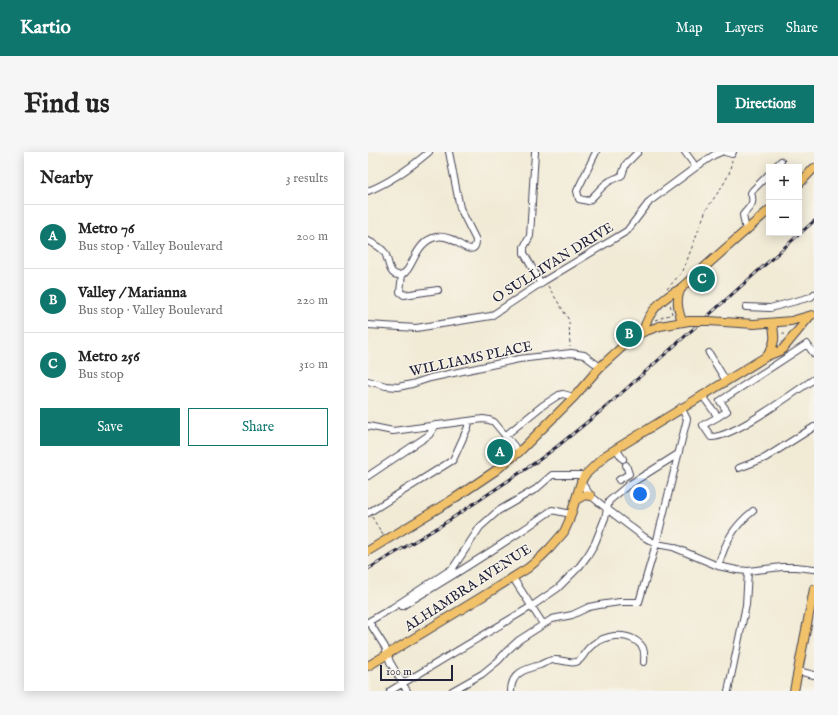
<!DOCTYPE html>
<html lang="en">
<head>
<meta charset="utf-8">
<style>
	body { margin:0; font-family:"IM FELL English",serif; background:#f6f6f6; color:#222 }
	.controls { position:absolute; right:12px; top:12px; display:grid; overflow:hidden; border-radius:0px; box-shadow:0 2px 10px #0003 }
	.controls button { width:36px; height:36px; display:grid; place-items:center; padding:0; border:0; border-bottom:1px solid #e0e0e0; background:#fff; color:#222; font:20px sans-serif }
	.scale { position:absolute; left:12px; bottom:10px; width:73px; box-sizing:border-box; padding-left:4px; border:2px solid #22223b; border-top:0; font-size:11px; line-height:14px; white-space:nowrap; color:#22223b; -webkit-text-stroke:3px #f7f3e8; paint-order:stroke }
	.you { position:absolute; left:272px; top:342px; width:14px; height:14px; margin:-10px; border:3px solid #fff; border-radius:50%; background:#1a73e8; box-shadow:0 0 0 6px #1a73e833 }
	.badge { display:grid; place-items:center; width:26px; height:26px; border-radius:50%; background:#0f766e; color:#fff; font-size:13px; font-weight:700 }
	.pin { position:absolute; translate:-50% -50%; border:2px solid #fff; box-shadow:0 1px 4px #0006 }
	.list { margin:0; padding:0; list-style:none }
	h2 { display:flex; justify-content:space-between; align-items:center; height:52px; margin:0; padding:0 16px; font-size:17px }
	h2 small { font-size:13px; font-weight:400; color:#767676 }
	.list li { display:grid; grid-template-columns:26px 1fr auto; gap:12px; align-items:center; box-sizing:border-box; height:64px; padding:0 16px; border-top:1px solid #e0e0e0 }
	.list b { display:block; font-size:15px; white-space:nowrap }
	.list p { margin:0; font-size:13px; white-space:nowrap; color:#767676 }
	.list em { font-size:13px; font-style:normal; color:#767676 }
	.actions { display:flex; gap:8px; padding:12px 16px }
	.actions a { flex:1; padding:9px 0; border:1px solid #0f766e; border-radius:0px; text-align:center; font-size:14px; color:#0f766e }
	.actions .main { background:#0f766e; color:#fff }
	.map { position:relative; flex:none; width:446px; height:539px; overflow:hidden; border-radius:0px }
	header { display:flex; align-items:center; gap:24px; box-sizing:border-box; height:56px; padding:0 20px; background:#0f766e; color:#fff }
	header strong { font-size:19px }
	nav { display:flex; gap:22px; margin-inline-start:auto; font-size:14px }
	.intro { display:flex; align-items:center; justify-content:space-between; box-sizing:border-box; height:96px; padding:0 24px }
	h1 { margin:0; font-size:28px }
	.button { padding:10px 18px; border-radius:0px; background:#0f766e; color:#fff; font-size:14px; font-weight:700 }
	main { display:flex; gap:24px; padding:0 24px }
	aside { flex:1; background:#fff; border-radius:0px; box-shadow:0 2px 10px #0003 }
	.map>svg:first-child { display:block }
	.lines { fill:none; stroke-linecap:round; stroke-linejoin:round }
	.minor-casing { stroke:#414052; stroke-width:8 }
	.major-casing { stroke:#414052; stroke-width:10 }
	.path { stroke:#414052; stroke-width:1; stroke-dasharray:3 3; stroke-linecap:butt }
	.minor { stroke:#fff; stroke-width:6 }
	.major { stroke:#f2c26a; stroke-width:8 }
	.rail-casing { stroke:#22223b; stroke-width:3 }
	.rail { stroke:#f7f3e8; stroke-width:1.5; stroke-dasharray:4.5; stroke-linecap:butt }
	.major-bridge-casing { stroke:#414052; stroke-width:10; stroke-linecap:butt }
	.major-bridge { stroke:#f2c26a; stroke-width:8 }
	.labels { text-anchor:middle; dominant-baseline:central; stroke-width:3; stroke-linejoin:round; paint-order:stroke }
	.street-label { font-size:14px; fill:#22223b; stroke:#f7f3e8 }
</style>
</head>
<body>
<header>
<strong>Kartio</strong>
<nav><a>Map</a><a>Layers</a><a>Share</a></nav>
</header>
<div class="intro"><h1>Find us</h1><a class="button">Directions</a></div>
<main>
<aside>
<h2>Nearby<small>3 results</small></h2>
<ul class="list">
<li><span class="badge">A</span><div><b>Metro 76</b><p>Bus stop · Valley Boulevard</p></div><em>200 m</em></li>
<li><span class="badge">B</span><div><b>Valley / Marianna</b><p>Bus stop · Valley Boulevard</p></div><em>220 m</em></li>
<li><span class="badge">C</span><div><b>Metro 256</b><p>Bus stop</p></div><em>310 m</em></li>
</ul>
<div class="actions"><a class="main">Save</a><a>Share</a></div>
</aside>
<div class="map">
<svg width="446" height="539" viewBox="0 0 446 539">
	<rect width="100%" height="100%" fill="#f7f3e8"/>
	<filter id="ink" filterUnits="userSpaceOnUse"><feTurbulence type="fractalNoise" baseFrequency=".025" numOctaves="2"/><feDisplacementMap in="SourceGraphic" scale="8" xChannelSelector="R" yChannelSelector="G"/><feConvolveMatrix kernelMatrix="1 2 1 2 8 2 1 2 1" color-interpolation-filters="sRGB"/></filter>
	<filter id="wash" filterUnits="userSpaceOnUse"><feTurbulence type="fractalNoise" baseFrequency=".012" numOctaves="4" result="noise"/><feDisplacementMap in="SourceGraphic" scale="16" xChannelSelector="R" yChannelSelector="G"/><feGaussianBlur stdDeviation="0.9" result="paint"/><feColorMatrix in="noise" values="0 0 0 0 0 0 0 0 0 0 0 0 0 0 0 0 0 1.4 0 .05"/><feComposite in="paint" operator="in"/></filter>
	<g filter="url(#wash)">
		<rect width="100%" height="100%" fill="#f1ead5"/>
	</g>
	<g filter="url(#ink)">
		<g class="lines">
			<g class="minor-casing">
				<path id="minor" d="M167,0L162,84L156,95V101L173,132
					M228,0L209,39L211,47L220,49C227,44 232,36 239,31C243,27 249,27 254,23L258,12L270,0
					M317,0L328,15
					M357,0L364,2L365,0
					M407,15L413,9
					M0,39C23,30 42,16 61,0
					M378,79L375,63C382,54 387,52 383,41L385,38L401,22
					M0,89C7,92 13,95 17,101C21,108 20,123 31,123C45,123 45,90 68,85C73,84 78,85 83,87C90,90 108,107 108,88L92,56L81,0
					M34,122L32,140L36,143L70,138
					M378,155L402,156L443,145L446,142
					M0,173L48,176L123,164L176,129L259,79L282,49L328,15L346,3L353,0
					M341,201L358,229
					M0,229L18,234L30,235L44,232L62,226L151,207L203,201L216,203L232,215
					M334,243L350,265L359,259L352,249L439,192L446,202
					M350,265L335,273L343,285C365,286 425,241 446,227
					M0,274L25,279L115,267L121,268L126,270L151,300
					M137,284L174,254L191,243L195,242L206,245
					M248,297L255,307
					M371,316L397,306L446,275
					M0,324L61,283L68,273
					M251,328L261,322L258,313
					M213,330L223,344L239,357L276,385L288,392L305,395L350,414L369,418L380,419L414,415H428L446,417
					M0,361L85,308L100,275L101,269
					M350,414C358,389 365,375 385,359
					M145,426L175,472
					M34,454C85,424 136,392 184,358L203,362
					M0,470L24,456L85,416L112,375L130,359L168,337L184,323H217
					M3,473L17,495L22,510L39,539
					M430,519L446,523
					M22,539L164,454L190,436L211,415L220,403L227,391L237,366L241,349L259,334L310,302
					M84,539L114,522L130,509L139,499L151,488L184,467L204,463L221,455L231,453L252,450H271L288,392L319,267L313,255
					M143,539C143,521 157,517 172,513C176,511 181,508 186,508C193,507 201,512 208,510C214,508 216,501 220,497C231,485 251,480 265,487C276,493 277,498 276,510
					M360,539L378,453L380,419"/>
			</g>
			<g class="major-casing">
				<path id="major" d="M431,32L446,16
					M314,169C310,158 307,146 314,135L401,58
					M386,172L423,169L444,163
					M275,180C280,160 295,145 314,136
					M399,204C407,192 408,185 404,171
					M208,348L217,343L223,344
					M0,399L87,346L127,319L151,300L206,245L232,215L263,187L275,180L292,174L321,169
					M0,514L112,446L160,416L173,405L182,396L196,380L201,369L213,330L217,323L238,303L399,204L414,198L442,164
					M426,539L446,437"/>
			</g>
			<path class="path" d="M180,134L201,168L202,195
				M299,137L315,119L338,58L355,33L361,22L364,8
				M287,168L304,162L302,151
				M414,182H420
				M4,365L15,383"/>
			<use href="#minor" class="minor"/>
			<use href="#major" class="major"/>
			<g class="rail-casing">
				<path id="rail" d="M0,417L74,373L171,308L191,293L239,254L446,69"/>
			</g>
			<use href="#rail" class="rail"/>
			<g class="major-bridge-casing">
				<path id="major-bridge" d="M321,169H341L386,172"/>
			</g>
			<use href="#major-bridge" class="major-bridge"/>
		</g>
	</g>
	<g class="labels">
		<g class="street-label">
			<text transform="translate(185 111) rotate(-32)">O SULLIVAN DRIVE</text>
			<text transform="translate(103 207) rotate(-12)">WILLIAMS PLACE</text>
			<text transform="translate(100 436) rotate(-33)">ALHAMBRA AVENUE</text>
		</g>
	</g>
</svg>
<div class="controls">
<button>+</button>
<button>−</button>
</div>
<div class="scale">100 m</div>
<div class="you"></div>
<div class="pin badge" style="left:132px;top:300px">A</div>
<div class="pin badge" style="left:261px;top:182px">B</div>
<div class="pin badge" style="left:334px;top:127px">C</div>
</div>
</main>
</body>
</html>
